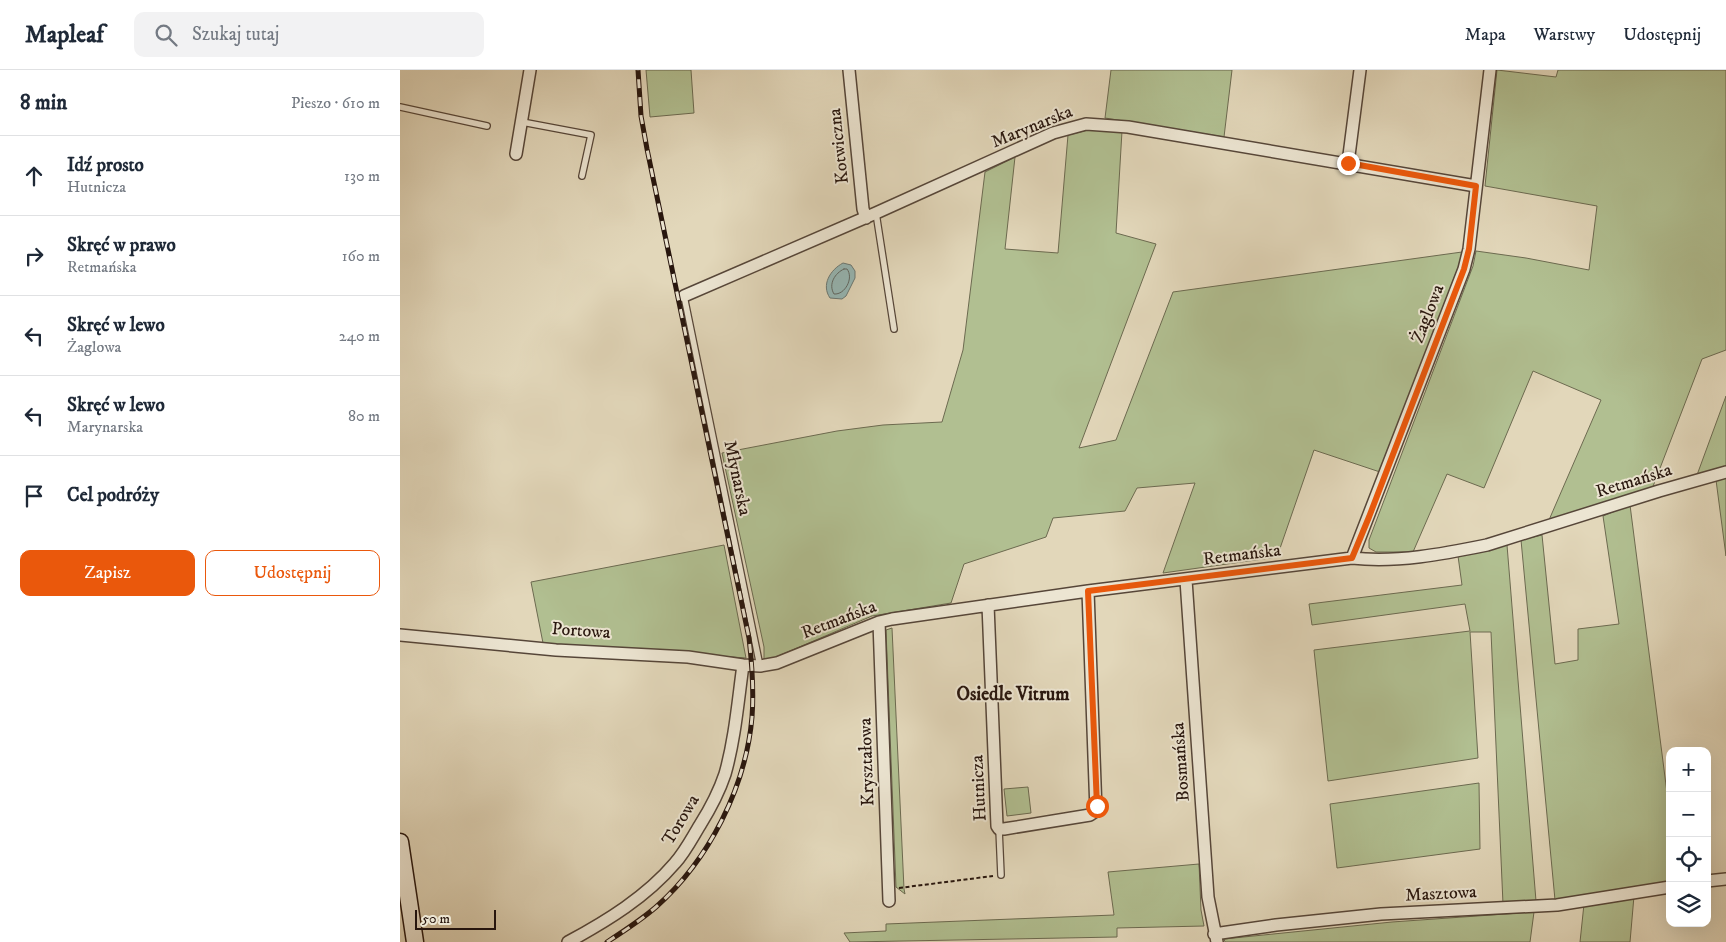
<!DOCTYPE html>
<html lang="pl">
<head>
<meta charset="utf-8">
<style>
	body { margin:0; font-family:"IM FELL DW Pica",serif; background:#f2f2f3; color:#1f2937 }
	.controls { position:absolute; right:15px; bottom:15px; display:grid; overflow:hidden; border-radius:10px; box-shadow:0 5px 20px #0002 }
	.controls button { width:45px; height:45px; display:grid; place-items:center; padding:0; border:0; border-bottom:1px solid #e0e1e3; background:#fff; color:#1f2937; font:25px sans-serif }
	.scale { position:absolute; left:15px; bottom:12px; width:81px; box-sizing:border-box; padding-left:5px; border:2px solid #28160e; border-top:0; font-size:14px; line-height:18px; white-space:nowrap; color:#28160e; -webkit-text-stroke:4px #ece5d2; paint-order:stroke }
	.stop { position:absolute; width:15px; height:15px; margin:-11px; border:4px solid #ea580c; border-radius:50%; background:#fff }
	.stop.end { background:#ea580c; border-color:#fff; box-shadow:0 1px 5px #0008 }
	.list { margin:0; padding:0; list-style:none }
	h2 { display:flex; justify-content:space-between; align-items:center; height:65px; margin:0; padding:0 20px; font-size:21px }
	h2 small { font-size:16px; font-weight:400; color:#747a83 }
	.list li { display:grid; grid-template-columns:32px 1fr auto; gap:15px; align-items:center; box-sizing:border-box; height:80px; padding:0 20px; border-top:1px solid #e0e1e3 }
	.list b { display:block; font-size:19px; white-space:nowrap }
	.list p { margin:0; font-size:16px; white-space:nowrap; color:#747a83 }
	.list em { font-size:16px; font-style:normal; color:#747a83 }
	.actions { display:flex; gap:10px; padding:15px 20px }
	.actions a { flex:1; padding:11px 0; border:1px solid #ea580c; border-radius:10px; text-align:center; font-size:18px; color:#ea580c }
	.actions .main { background:#ea580c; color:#fff }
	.icon { flex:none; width:28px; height:28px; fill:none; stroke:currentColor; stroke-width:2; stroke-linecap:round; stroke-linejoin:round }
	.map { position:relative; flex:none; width:1326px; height:872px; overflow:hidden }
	header { display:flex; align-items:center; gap:30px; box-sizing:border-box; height:70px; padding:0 25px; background:#fff; border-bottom:1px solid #e0e1e3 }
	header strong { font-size:24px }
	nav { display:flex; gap:28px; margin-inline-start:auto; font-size:18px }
	.search { width:350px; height:45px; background:#f2f2f3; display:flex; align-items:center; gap:12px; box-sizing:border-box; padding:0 18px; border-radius:10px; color:#747a83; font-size:19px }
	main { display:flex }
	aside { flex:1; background:#fff }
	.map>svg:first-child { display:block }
	.green { fill:#b1bf91; stroke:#6c6a50 }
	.water { fill:#96b8b6; stroke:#6a7773 }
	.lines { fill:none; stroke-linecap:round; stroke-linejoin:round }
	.shore { stroke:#5f6762; stroke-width:1 }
	.lane-casing { stroke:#564639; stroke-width:8 }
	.street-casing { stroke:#564639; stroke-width:14 }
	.secondary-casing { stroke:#28160e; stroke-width:19 }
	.path { stroke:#28160e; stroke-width:2; stroke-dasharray:4 2.5; stroke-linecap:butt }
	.lane { stroke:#ece5d2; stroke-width:5.5 }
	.street { stroke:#ece5d2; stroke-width:11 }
	.secondary { stroke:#ece5d2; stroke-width:16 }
	.rail-casing { stroke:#28160e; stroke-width:5 }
	.rail { stroke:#ece5d2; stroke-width:3; stroke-dasharray:9; stroke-linecap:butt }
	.route { stroke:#ea580c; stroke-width:6 }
	.labels { text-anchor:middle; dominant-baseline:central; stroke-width:4; stroke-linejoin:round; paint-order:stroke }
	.street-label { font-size:18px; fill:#28160e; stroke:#ece5d2 }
	.neighbourhood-label { font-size:19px; font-weight:bold; fill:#28160e; stroke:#ece5d2 }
</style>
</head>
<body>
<header>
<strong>Mapleaf</strong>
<div class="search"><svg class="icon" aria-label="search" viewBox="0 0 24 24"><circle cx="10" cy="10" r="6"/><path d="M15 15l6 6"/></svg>Szukaj tutaj</div>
<nav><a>Mapa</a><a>Warstwy</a><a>Udostępnij</a></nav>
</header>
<main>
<aside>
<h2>8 min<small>Pieszo · 610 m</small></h2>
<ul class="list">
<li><svg class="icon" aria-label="ahead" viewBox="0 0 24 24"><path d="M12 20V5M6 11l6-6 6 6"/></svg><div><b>Idź prosto</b><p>Hutnicza</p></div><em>130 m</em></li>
<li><svg class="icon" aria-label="right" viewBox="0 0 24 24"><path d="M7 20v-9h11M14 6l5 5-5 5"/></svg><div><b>Skręć w prawo</b><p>Retmańska</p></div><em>160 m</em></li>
<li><svg class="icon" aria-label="left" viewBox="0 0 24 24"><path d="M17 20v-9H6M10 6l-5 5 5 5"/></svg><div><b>Skręć w lewo</b><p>Żaglowa</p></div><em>240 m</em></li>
<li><svg class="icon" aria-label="left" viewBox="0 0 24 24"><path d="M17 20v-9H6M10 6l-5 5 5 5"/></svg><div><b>Skręć w lewo</b><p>Marynarska</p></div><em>80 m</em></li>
<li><svg class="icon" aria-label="arrive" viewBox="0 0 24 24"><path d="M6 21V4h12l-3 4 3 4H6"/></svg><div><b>Cel podróży</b></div></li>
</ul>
<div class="actions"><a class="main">Zapisz</a><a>Udostępnij</a></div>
</aside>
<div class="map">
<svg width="1326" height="872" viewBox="0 0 1326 872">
	<rect width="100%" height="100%" fill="#e2d7ba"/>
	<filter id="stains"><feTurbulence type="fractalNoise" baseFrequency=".004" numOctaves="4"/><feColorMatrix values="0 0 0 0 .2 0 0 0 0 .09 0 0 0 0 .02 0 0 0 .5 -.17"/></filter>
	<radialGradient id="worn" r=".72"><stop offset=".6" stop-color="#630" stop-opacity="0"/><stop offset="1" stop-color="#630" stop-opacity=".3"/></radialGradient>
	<path class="green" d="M246,0H291L294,43L250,47Z
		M711,0H832L824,67L705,48Z
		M1097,0L1156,7L1158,0H1326V280L1302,289L1252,419L1149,450L1201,330L1133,301L1084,418L1047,404L1013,482H976L969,478V470L1073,196L1076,181L1126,188L1189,200L1197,136L1085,116Z
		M688,60L722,61L716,163L756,174L679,378L716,370L773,222L1062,182L1059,195L980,402L914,380L877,487L763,503L795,413L737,418L725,441L653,448L646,467L564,494L551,533L472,546L376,587L364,590V577L322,383L437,361L483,355L542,352L563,280L585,102L615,87L605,179L658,183L668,65Z
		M1326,326V397L1297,405Z
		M1326,407V486L1316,410Z
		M1230,435L1270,746V812L1155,830L1121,470L1142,465L1155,594L1178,590V559L1219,554L1203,446Z
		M324,475L346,588L143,573L131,512Z
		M1107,475L1136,831L1103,834L1091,562H1070L1078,688L928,711L914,580L1070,561L1065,534L912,555L909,534L1062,515L1058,486Z
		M492,558L504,819L505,824L496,817L486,560Z
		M1079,713L1080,779L937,798L930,734Z
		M628,717L631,743L607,746L604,719Z
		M799,794L801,840L804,856L717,858V867L450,872L444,863L486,861V854L714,845L708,802Z
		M1234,826L1230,872H1180L1184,834Z
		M1134,842L1130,872H825L824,869L992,852Z"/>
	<path class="water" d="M443,193L451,195L455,201V208L446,226L442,229L430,228C421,215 430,200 443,193Z"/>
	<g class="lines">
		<path class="shore" d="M444,199H447C454,208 445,225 434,224C428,214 435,203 444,199Z"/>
		<g class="lane-casing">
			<path id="lane" d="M0,37L87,56
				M122,52L191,65L182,106
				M476,143L494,259
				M284,226L360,596
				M599,759L601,805"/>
		</g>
		<g class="street-casing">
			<path id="street" d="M449,0L463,139L466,148
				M116,84L130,0
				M948,93L960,0
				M284,226L476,143L653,63L686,54L728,57L1076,116
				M952,488L1064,199L1069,179L1090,0
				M786,510L808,827L817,872
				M588,535L597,756L599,759H604L690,745L696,741L688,521
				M479,552L489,831
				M0,565L156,580L288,587L343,595L360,596L377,593L479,552L492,549L688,521L952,488C997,493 1043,484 1087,475L1259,421L1326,402
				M1307,811L1326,809
				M814,864L876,855L981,844L1157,835L1270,817
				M168,872C207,851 246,827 275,793C285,782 292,768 300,755C310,739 319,722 325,704C335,669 338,631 343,595"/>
		</g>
		<g class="secondary-casing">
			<path id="secondary" d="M0,772L15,872"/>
		</g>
		<path class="path" d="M499,818L593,806"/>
		<use href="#lane" class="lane"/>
		<use href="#street" class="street"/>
		<use href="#secondary" class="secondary"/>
		<g class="rail-casing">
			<path id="rail" d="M207,872C224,861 241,850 256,837C309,790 346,717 352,647C354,621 352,594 349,568L247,79L241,46L238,0"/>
		</g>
		<use href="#rail" class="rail"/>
	</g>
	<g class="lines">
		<path class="route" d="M697,736L688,521L952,488L969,447L1064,199L1069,179L1076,116L948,93"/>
	</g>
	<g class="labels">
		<g class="street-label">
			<text transform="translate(632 57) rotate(-22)">Marynarska</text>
			<text transform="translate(439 76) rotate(-96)">Kotwiczna</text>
			<text transform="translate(1028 244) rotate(-69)">Żaglowa</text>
			<text transform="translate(337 408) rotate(78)">Młynarska</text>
			<text transform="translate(1234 411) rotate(-17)">Retmańska</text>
			<text transform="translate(842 485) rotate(-7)">Retmańska</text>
			<text transform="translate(439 550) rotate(-21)">Retmańska</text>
			<text transform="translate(181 561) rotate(4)">Portowa</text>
			<text transform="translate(467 692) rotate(-92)">Kryształowa</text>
			<text transform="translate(781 692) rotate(-94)">Bosmańska</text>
			<text transform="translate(579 718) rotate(-93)">Hutnicza</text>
			<text transform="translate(281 750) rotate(-59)">Torowa</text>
			<text transform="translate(1041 824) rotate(-3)">Masztowa</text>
		</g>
		<g class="neighbourhood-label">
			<text x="613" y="624">Osiedle Vitrum</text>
		</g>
	</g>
	<rect width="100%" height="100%" filter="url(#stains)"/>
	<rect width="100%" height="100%" fill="url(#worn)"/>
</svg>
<div class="controls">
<button>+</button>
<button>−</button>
<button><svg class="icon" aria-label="locate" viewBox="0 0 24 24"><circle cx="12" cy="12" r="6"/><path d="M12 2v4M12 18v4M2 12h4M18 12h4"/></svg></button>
<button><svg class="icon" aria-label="layers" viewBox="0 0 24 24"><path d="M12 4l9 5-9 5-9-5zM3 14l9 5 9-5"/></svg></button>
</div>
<div class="scale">50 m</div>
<div class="stop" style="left:697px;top:736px"></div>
<div class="stop end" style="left:948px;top:93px"></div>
</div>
</main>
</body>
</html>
